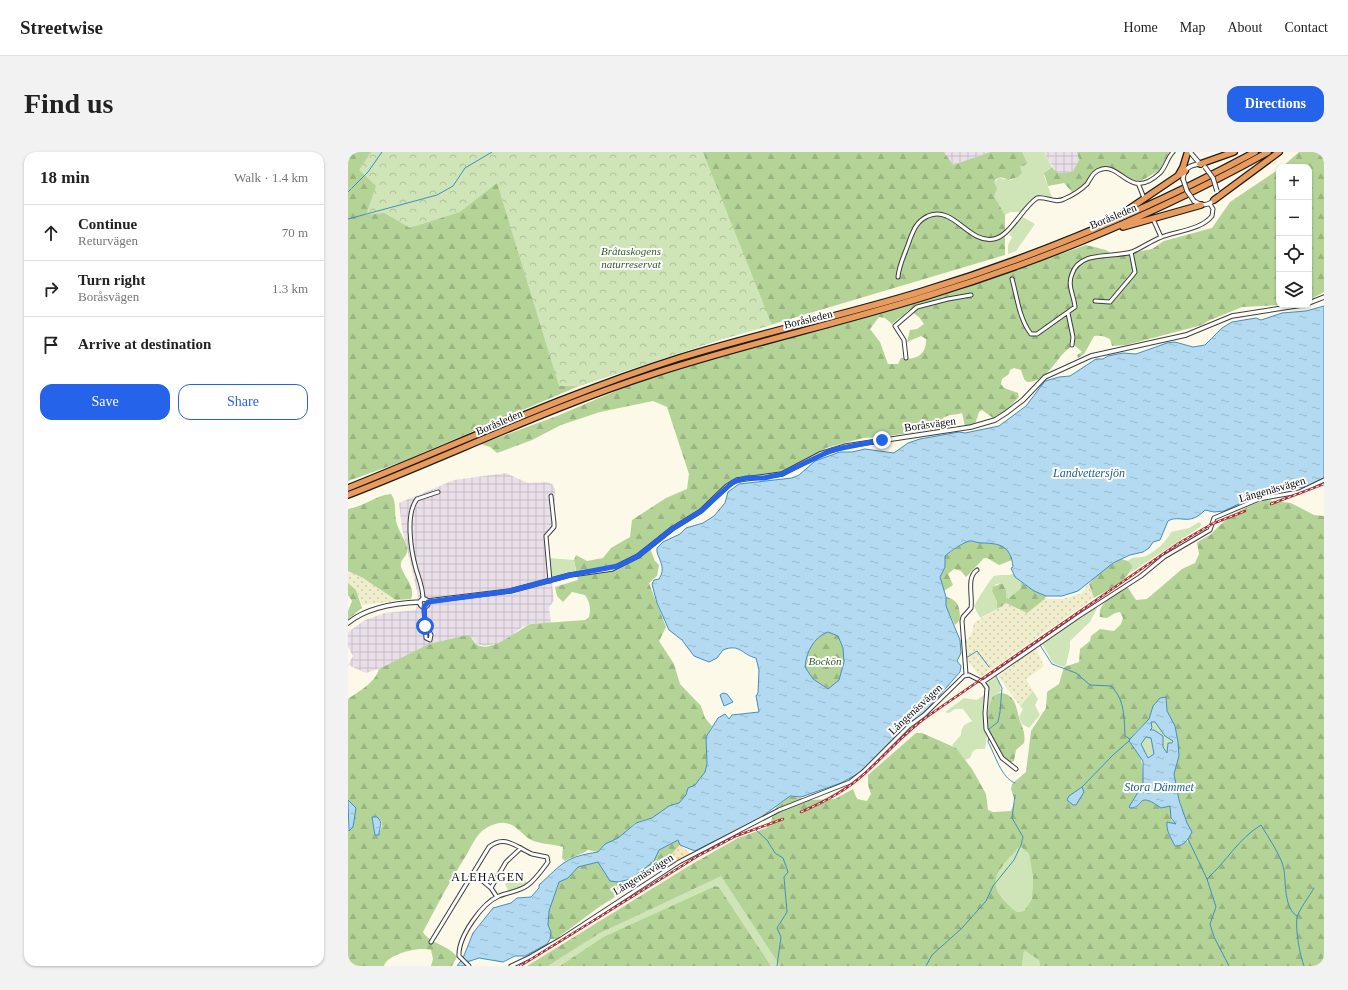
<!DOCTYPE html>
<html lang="en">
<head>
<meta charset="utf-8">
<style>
	body { margin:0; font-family:Georgia,serif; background:#f2f2f2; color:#222 }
	.controls { position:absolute; right:12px; top:12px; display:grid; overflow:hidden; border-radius:8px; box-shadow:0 1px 3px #0004 }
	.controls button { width:36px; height:36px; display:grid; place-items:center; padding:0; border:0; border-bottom:1px solid #e0e0e0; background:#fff; color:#222; font:20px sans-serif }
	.stop { position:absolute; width:12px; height:12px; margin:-9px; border:3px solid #2563eb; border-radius:50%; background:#fff }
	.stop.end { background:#2563eb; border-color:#fff; box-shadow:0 1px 4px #0008 }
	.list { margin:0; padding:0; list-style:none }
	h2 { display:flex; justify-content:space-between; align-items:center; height:52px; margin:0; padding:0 16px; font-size:17px }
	h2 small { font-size:13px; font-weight:400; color:#767676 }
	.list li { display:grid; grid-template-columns:26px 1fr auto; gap:12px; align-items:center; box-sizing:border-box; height:56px; padding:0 16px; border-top:1px solid #e0e0e0 }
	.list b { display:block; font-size:15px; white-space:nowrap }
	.list p { margin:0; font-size:13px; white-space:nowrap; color:#767676 }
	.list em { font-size:13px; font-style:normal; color:#767676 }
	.actions { display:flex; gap:8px; padding:12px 16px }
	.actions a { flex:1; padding:9px 0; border:1px solid #2563eb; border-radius:12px; text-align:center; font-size:14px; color:#2563eb }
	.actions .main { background:#2563eb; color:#fff }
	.icon { flex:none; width:22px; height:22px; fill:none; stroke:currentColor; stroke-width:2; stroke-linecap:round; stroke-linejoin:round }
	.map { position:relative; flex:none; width:976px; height:814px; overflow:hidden; border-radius:12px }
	header { display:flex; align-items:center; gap:24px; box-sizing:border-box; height:56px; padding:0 20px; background:#fff; border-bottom:1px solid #e0e0e0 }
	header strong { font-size:19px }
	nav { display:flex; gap:22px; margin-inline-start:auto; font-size:14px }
	.intro { display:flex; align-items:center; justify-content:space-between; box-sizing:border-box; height:96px; padding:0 24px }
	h1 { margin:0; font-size:28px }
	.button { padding:10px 18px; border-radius:12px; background:#2563eb; color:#fff; font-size:14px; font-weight:700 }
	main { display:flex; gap:24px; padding:0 24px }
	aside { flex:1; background:#fff; border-radius:12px; box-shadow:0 1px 3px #0004 }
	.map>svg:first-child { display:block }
	.industrial { fill:url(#industrial-grid) }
	.farmland { fill:url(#farmland-dots) }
	.grass { fill:#cfe4b7 }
	.forest { fill:url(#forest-firs); fill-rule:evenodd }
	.sand { fill:url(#sand-dots) }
	.park { fill:url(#park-crowns) }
	.water { fill:url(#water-ripples); stroke:#408fc1; fill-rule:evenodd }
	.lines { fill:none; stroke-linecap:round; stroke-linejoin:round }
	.stream { stroke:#408fc1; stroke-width:1 }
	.minor-casing { stroke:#3d3d3d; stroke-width:5 }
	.tertiary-casing { stroke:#3d3d3d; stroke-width:5.5 }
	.motorway-casing { stroke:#1b1b1b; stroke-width:8 }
	.minor { stroke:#fff; stroke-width:3 }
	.tertiary { stroke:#fff; stroke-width:3.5 }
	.motorway { stroke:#e89b5d; stroke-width:5.5 }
	.rail-casing { stroke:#ae2f37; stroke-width:2.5 }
	.rail { stroke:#fff; stroke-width:1; stroke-dasharray:3; stroke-linecap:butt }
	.tertiary-bridge-casing { stroke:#3d3d3d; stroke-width:5.5; stroke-linecap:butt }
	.tertiary-bridge { stroke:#fff; stroke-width:3.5 }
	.route { stroke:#2563eb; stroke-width:5 }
	.labels { text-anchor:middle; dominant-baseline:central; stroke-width:4; stroke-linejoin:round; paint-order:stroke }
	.street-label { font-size:11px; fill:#0a0a0a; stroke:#fff }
	.park-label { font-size:11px; font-style:italic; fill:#2e5b21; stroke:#fff }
	.water-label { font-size:12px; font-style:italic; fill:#1f6090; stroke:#fff }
	.neighbourhood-label { font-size:12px; letter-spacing:1px; fill:#0a0a0a; stroke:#fff }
</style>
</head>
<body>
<header>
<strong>Streetwise</strong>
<nav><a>Home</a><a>Map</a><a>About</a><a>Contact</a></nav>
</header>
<div class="intro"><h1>Find us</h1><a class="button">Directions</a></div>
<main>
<aside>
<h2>18 min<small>Walk · 1.4 km</small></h2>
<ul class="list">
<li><svg class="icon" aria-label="ahead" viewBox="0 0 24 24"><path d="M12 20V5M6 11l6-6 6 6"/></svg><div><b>Continue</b><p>Returvägen</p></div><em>70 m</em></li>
<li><svg class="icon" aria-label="right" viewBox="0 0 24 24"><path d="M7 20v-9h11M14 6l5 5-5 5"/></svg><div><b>Turn right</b><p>Boråsvägen</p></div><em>1.3 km</em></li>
<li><svg class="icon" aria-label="arrive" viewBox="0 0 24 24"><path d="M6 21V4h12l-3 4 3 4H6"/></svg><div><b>Arrive at destination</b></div></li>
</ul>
<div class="actions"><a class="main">Save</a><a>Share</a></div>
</aside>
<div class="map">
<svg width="976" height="814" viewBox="0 0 976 814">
	<defs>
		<pattern id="industrial-grid" width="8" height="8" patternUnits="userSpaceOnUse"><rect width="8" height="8" fill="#e8dfe9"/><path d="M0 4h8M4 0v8" fill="none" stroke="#c6bec6"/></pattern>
		<pattern id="farmland-dots" width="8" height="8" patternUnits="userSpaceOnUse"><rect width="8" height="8" fill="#f0edcc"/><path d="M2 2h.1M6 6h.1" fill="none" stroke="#cccaae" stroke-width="1.8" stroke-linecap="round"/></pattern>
		<pattern id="forest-firs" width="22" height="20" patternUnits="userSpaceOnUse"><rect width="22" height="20" fill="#b3d397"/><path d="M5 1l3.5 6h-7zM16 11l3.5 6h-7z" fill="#99b481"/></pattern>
		<pattern id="sand-dots" width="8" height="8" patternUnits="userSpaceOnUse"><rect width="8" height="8" fill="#f5e7ba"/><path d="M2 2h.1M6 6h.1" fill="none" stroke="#d1c59f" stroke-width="1.8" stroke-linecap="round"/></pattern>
		<pattern id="park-crowns" width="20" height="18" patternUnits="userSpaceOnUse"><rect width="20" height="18" fill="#cfe4b7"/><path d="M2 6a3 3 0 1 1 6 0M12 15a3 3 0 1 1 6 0" fill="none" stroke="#b0c29c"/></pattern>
		<pattern id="water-ripples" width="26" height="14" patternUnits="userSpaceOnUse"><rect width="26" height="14" fill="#b3daf0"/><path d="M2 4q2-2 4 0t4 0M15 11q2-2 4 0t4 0" fill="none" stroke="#99bacc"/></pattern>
	</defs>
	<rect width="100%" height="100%" fill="#fdf9e9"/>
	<path class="industrial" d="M596,0H642L605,13Z
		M696,0H729L731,8L725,19L715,22L707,19Z
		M158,321L180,331L199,330L204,332L207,337V371L200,385L201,406L206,448L201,456L203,471L183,472L174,475L162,486L148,492L136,494L129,492L124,485L18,521L0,513L5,504L0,495V480L17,468L37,461L68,458L70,443L54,376L51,351L106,328Z"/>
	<path class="farmland" d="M0,419L15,426L39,440L46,445L48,449L14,453L8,438L0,431Z
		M740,432L746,446L632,525L618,506L616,489L623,484L626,471L658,451L679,461L697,447H714L726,444L733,441Z
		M688,496L696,514L678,527L685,539L672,554L650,524Z"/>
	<path class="grass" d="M674,0H696L704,15L698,19L696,24L704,45H688L672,60H662L657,63L646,44V30L651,26L663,28L674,21L672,15L680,12Z
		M673,64L687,72L668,99L660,102V93L664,85L661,83Z
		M851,370L853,372L852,375L782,421L783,414L780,409C786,403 791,407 798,404C808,399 818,390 823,380L841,376Z
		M201,406L226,408L228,421L204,426Z
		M665,422L673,430V436L660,447H658V438L654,431L648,432L644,439L649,450V457L632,466L626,454C628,450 643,426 646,424C652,422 659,424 665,422Z
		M751,452L742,470L722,489V496L718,513L716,515L705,511L694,492Z
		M648,525L652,531L653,539L645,544L639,568L641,539L639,531Z
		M685,539L690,547L687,553L692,563L681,576L674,572L671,565L675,557L672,554Z
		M637,542L636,574L639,585L637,597C626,597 626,596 622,606L617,608L604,593L613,583C614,572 617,573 624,569L615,557H607L601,561L597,560L616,546L629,548Z
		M803,570H807L817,584L825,589L823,591H820L819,602L815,595V584L806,578H802Z
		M802,585L805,591L806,602L800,606L793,592L796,586Z
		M672,694L681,702L685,726L684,747L676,759L669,760C634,732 647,722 672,694Z
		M171,721L180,732L174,737L161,740L157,732Z
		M373,723L432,814H423L371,735L367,734L255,785L212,814H200L252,781Z
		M676,797L691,808L692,814H674Z"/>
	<path class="forest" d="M0,0H596L605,13L642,0H674L680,12L672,15L674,21L670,25L660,28C656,25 649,24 646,30L649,37L646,44L657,63V103L371,188L231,234L53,310L0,329Z
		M729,0H821L812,18L793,29L778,26L770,19L750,17L743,22L736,32L724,40L716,31L700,34L696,21L704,15C710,23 716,22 725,19L731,8Z
		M951,0H976V140L961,148V15H934Z
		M931,17V153H933L894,155L860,169L854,173L778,193L764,194L762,187C756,184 753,183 746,184L736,202L730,206L729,203L734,200L726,193C708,202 702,230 679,230L676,227L673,218L666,216L662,218L661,222L654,227L653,232L656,236L670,241L671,245L655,261L645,266L634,258L631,260L627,272L617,274L614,261C599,265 596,260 589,277L533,285L515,286L478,296L437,321L395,325L383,329L374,336L358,355L301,394L307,409L311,413L309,424L301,431L318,475L311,489L326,512L332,532L353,554L357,566L364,574L358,585L359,612L357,620L347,633L331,651L321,654L304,666L287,671L270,686L257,692L250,700L240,698C231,704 225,704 217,709L214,706L215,695C203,691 190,693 180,686C173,681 167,672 157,671C149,670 138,675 132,681C127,686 123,695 119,702C103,727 89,753 75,780C82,792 101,793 109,805L104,814H83L85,807L83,798C72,794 39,802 36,814H6L0,808V678H3L8,656L0,648V547C11,539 27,531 31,517L81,492L120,483C124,485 125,489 128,492C143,503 170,477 183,472L237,468L241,465C243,456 242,450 237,443L224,440L215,450L209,444L207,435L230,428L226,408L228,403L239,409L255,406L263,396L282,385L284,368L318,346L339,337L341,322L319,255L305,249L252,260L213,273L184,288L149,301L142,295L133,292L209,264L282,233L360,208L516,166L615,137L738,93L758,98L767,104L804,97L816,89L864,76L882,50ZM561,158L571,165L576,172L569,177L562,178L559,190L573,184L578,187C579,203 567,209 553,206L550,212H540L532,190L522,177L531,165L537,166L544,172ZM24,666L33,668L34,674L31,682L27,683Z
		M43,342C49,350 46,360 48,369C50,379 59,389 59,398C60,405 51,407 53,415C56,425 68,435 63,447L48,448L15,426L0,419V357C15,355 28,343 43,342Z
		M918,348L943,351L966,363L976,364V814H692L691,808L676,798L674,814H432L373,724L252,781L200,814H179L344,712L390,686L418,676L423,669L428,655L442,644L462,648L487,647L505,637L509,647L519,649L523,642L520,633V623L568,581H574L608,596L624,617L638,642L640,658L645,660L663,659L667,649L663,637L664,632L678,620L683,579L698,556L699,540L711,532L716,515L731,510L732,497L742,489L743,484L752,477L766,479L773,472L775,466L772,460L767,461L759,466L752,465C749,451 768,441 778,436H780L788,448L799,447L834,417L847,411L851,402L849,391C854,386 861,385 865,380C878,366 898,353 918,348ZM818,545L819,559L827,574L830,590L831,604L826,622L831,648L839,671L843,679L840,689L827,694L821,682L819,670L828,672L823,668V654C818,654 814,655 809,653C797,648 799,643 787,656L781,655L795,632V620L793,606L781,589L788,580L801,567L806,553L812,546ZM735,635L732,646L728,653H725L721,644ZM672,694L681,702L685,726L684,747L676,759L669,760C634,732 647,722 672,694Z
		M621,389C634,389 664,390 664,408L651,413L639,406H636L618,425L613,419L606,417L600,422L605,433L596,439L592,425L597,415V404L611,394Z
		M773,407L780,409L784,414C780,430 759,438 746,446L741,432L754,418Z
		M673,430L686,439L698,444L697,447L679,461L658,451L649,457V450L644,439L645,435L654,431L658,438V446L660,447L673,436Z
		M0,431L8,438L14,456L0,467V459L4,449L0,443Z
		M598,445C611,448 612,456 612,468L607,473L598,454Z
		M480,480L490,484L495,496L496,510L491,528L481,537L465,527L457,515C458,500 466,485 480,480Z
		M651,541C667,541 668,554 671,566C674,575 678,581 676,591L668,598L666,609L662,611C651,602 640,583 639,568C639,560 642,551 645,544Z
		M330,688L332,693L321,705L289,726L291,730L251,755L208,787H202C204,780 200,779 200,772C198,759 206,742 211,730L220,726L230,715L250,709L270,730L279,729L286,725L305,709L311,698Z
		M367,734L371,735L423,814H212L255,785Z"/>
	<path class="sand" d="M332,693L343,702L318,715L314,709L321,705Z"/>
	<path class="park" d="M23,0H355L424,173L371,188L231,234H211L149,31L112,60L62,76L36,61L18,63L28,34L11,18Z"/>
	<path class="water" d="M976,154V326L958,335L942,336L925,342L914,341L876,359L866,360L857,358C841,375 832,362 820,369L812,388L805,390L801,396L795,400L782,403L765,411L730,439L714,444H698L686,439L667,425L663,416L665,415C663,394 652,391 633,391C629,391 624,388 621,389C613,392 604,398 597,404V415L592,425L598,445V454L612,488L613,501L609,509L613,514L612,520L575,562L560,572L513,620L493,631L453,645L442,644L412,666L347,699L332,693L330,688L311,698L306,709L283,727L270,730L262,729L250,710L230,715L220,726L211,730L201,759L200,773L203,780L202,787L199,792L177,804H167L155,810L131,806L119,810L118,814H109L115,806L125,781L145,756L163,751L169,746L183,745L191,736V733C215,711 217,705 250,700L257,692L270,686L288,671L304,666L321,654L331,651L338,643L340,636L347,633L357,620L359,612L358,585L370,566L377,562L381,567L384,563L411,560L408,544L410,541L411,518L408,506C394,503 392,491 375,498L369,506L361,510L346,504L334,488L321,478L309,451L304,432L306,428L311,427C318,416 312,410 309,400V396L315,390L332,382L338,376L355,371L366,364L377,351L380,340L391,332L444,326L451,323L467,309L492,300H504L517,297L546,301L560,291L572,287L611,280L617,281L651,274L678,254L697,229L711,225L722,224L748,207H755L760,204L775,201L788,202L819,191L827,190L845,195L857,193L874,176L884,170L908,166L913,168L934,161L958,159ZM480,480L490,484L495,496L496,510L491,528L480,537L465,527L457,515C458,500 466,485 480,480Z
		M375,541L379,542L385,550L376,554L372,543Z
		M818,545L819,559L827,574L830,590L831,604L826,622L831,648L839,671L844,680C840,687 837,694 827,694C823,686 818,679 819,670L828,672L823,666L822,654L813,656C788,638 797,656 782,656L781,655L795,632V609L781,589L782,587L801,567L805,554L812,546ZM803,570H807L817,584L825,589L824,591H820L819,601L815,595V584L806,578H802L804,576ZM798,585L803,586L806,602L800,606L793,592Z
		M734,635L736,640L728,653H725L719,648L721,644Z
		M0,648L8,656L5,675L1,679Z
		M24,665H29C36,671 31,675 31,683H27Z"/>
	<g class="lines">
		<path class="stream" d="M4,36L20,20L34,0
			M0,40L3,37
			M0,67L89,43L105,34L117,16L144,0
			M692,493L704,512L728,521L742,533L763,534C777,548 776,565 777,584L782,587
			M618,506L629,499L641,515
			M641,577L650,570L652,560L654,536L648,524
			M641,585L640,590C647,602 653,626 667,631
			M734,635L765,603L781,589
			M408,678L419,688L427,701L435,706L440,720L436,725L439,760L429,776L433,785L429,814
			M840,687L859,727L868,755L862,772L866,785L881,814
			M859,727C879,709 890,687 913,673C920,685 934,705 936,718C938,731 936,757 949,764
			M578,814L584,803L614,776L638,749L645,734L666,708L673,693L675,685L664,666L667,643
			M956,814C952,804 947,777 949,765C951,758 962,743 966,736"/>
		<g class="minor-casing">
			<path id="minor" d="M790,31L796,46
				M805,67L813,85
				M550,125C551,112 558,100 562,87C566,77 569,69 580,64C606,53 620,92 646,87C662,84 674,56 689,46C698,44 707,52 716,47C723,44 733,38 739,32C743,26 745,19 754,17C774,12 782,49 812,21C818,15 819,6 825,0
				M664,127C669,144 671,167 683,182H689L727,155C726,143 719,134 724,122C732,98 765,106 784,100C793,96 802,90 811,86C828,79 853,78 864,64L865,57L862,52
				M747,149L762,150L784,124L787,120L783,100
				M720,161L725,185L724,193
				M558,206L556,188L547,174L569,155L600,147L623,143
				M202,429L198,384L206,375V371L203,344
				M75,447C75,436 71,427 68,417C63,399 57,362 69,347L90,340
				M76,455L78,486L82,488L83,483L78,472
				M618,522L614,469L615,465L623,456C625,445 618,425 629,418
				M635,530L639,536L637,561L638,577L654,606L668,617
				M125,721L143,736L149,745
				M143,736L158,710L173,696
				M83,790L141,695C157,682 168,695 184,702C189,703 194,704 199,705L200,710C194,718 188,727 180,733C171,740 160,740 151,744C134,751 110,785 111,804L121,814
				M163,814L182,805L213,787L331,710L431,658L502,630L515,620L561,574L576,563L616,524L621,523L635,530L641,526L731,464L793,424L816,405L862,378L866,366L911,347L951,340L976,328"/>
		</g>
		<g class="tertiary-casing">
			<path id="tertiary" d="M842,0L853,13
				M835,27C836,16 842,13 852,12
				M846,49C853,54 861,54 867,47
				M961,151L976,145
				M72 451a4 4 0 1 1 8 0a4 4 0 1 1-8 0Z
				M80,449L162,439L222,423L264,417L290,404L324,377L353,359L379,334L389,328L434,322L472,302L498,294L623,275L647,268L658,261L675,248L697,225L743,204L838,183L884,164L954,153
				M0,471C19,455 48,451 72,450"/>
		</g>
		<g class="motorway-casing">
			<path id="motorway" d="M852,12L886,0
				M831,22L835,15L839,2
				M866,48L931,0
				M775,61L837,19
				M775,75L853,53
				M0,336C110,292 217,242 331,206C411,181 494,164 575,139C690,104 801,57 907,0
				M0,343C103,303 202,255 308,221C397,192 489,172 579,144C697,108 812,60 920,0"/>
		</g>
		<use href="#minor" class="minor"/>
		<use href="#tertiary" class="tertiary"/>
		<use href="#motorway" class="motorway"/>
		<g class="rail-casing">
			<path id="rail" d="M923,352L976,332
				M453,660C476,650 498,639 516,622C538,603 556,581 580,564L831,391L864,372L897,359
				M172,814L350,704L388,684L435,667"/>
		</g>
		<use href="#rail" class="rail"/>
		<g class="tertiary-bridge-casing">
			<path id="tertiary-bridge" d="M857,15L865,26L869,39
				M835,27L839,39L846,49"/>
		</g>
		<use href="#tertiary-bridge" class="tertiary-bridge"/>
	</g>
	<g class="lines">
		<path class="route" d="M77,474L76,455L80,450L162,439L222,423L270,414L290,404L324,377L353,359L385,330L398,326H416L434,322L484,298L534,288"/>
	</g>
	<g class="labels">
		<g class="street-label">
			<text transform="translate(765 64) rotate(-23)">Boråsleden</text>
			<text transform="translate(460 167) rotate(-14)">Boråsleden</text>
			<text transform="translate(151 270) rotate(-23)">Boråsleden</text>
			<text transform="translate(582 272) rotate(-8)">Boråsvägen</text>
			<text transform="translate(924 337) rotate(-16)">Långenäsvägen</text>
			<text transform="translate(567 557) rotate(-43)">Långenäsvägen</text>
			<text transform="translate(295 722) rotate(-32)">Långenäsvägen</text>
		</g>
		<g class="park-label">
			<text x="283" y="99">Bråtaskogens<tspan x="283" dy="13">naturreservat</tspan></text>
			<text x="477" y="509">Bockön</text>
		</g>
		<g class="water-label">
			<text x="741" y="321">Landvettersjön</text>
			<text x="811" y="635">Stora Dämmet</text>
		</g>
		<g class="neighbourhood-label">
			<text x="140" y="725">ALEHAGEN</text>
		</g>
	</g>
</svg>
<div class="controls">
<button>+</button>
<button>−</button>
<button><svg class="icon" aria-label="locate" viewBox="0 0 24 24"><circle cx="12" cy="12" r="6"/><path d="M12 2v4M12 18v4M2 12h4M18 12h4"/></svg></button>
<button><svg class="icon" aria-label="layers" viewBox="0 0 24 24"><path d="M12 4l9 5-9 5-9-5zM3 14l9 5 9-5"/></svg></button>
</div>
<div class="stop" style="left:77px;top:474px"></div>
<div class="stop end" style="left:534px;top:288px"></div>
</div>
</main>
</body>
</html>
